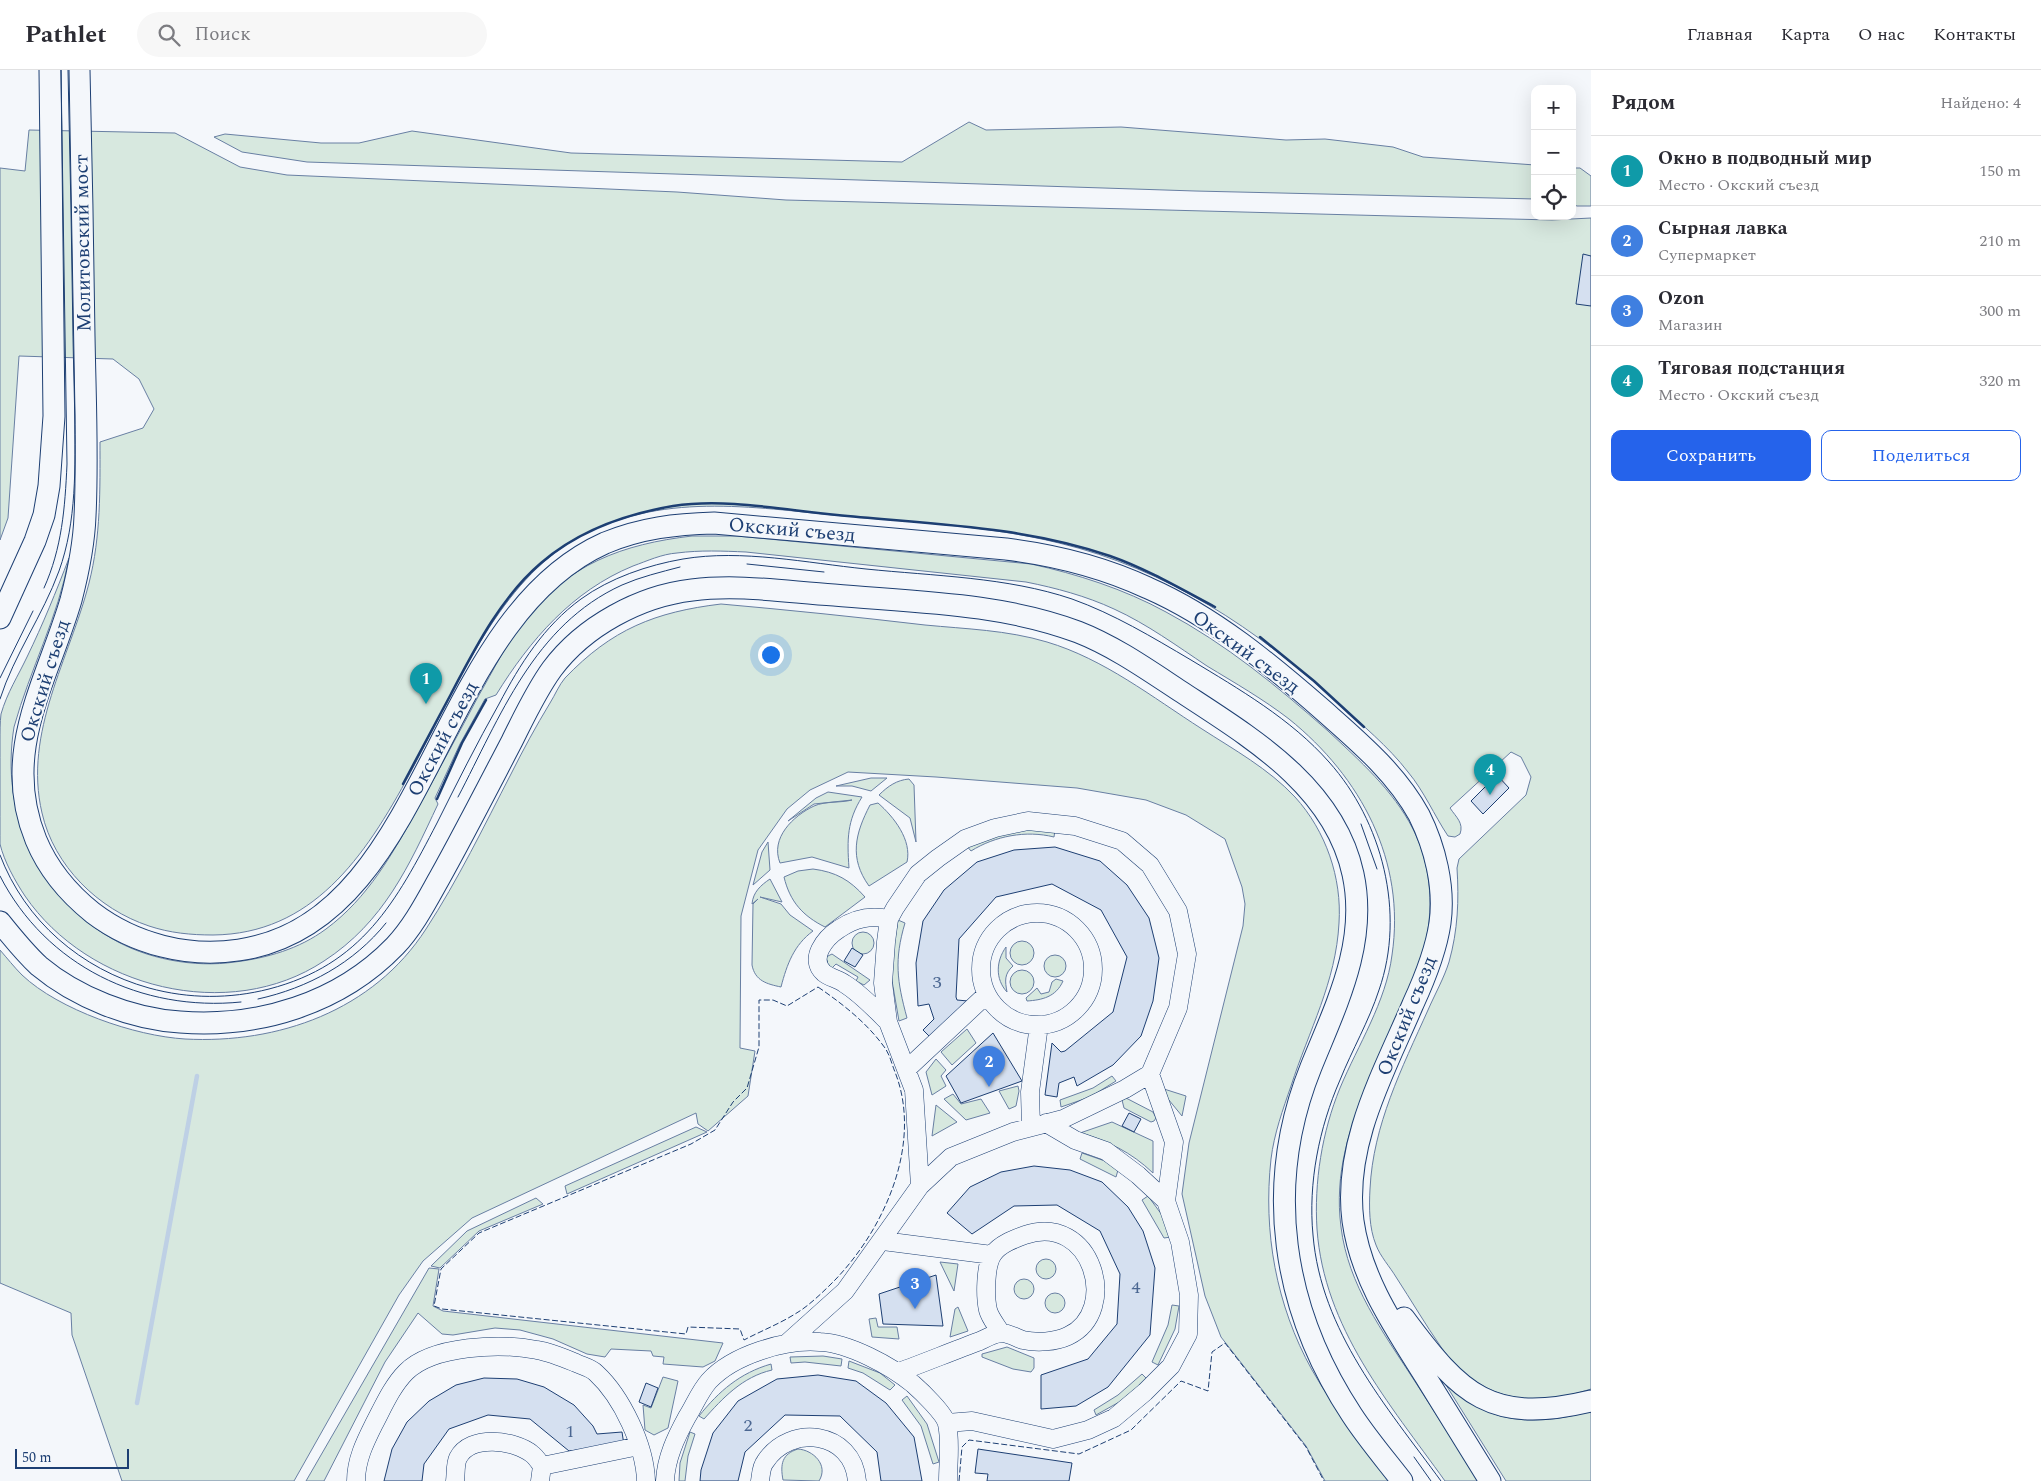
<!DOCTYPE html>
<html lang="ru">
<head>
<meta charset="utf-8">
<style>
	body { margin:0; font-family:Spectral,serif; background:#f7f7f7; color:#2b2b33 }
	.controls { position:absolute; right:15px; top:15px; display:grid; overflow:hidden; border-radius:10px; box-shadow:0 5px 20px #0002 }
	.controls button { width:45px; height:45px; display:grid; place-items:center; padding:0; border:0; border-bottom:1px solid #e1e1e2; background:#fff; color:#2b2b33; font:25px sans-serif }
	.scale { position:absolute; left:15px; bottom:12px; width:114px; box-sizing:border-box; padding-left:5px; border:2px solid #1d3f73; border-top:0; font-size:14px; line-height:18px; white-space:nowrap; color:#1d3f73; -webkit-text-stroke:4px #f4f7fb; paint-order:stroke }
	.you { position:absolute; left:770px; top:584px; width:18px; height:18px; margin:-12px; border:4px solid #fff; border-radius:50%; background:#1a73e8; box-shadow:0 0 0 8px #1a73e833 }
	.badge { display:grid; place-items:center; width:32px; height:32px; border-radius:50%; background:#2563eb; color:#fff; font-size:16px; font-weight:700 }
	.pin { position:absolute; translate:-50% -41px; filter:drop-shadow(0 1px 2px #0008) }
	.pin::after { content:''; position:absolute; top:26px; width:18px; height:15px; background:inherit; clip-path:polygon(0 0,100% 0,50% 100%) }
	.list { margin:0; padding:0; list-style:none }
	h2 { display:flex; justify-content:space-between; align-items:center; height:65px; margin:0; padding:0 20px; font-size:21px }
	h2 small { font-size:16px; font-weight:400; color:#7c7c81 }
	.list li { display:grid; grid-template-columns:32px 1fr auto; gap:15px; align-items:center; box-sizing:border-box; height:70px; padding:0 20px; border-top:1px solid #e1e1e2 }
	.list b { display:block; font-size:19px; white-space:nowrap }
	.list p { margin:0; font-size:16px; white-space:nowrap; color:#7c7c81 }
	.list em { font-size:16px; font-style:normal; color:#7c7c81 }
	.actions { display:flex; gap:10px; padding:15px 20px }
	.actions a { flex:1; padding:11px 0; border:1px solid #2563eb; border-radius:10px; text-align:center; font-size:18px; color:#2563eb }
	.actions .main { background:#2563eb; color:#fff }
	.icon { flex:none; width:28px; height:28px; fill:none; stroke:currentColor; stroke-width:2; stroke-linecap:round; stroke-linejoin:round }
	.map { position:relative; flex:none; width:1591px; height:1411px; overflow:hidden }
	header { display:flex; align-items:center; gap:30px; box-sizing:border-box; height:70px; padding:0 25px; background:#fff; border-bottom:1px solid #e1e1e2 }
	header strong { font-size:24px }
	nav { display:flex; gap:28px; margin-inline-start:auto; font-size:18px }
	.search { width:350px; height:45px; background:#f7f7f7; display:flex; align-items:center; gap:12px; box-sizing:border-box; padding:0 18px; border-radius:28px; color:#7c7c81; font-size:19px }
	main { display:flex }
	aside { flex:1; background:#fff }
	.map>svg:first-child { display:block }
	.green { fill:#d7e8df; stroke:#687fa3 }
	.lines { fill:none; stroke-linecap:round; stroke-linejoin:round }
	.stream { stroke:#bed0e5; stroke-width:4.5 }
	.building { fill:#d5e0f0; stroke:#1d3f73 }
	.minor-casing { stroke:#1d3f73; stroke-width:19 }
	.major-casing { stroke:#1d3f73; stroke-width:23 }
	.minor { stroke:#f4f7fb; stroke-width:18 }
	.major { stroke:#f4f7fb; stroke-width:21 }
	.tram { stroke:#1d3f73; stroke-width:1 }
	.fence { stroke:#1d3f73; stroke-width:1; stroke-dasharray:6 2.5; stroke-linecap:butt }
	.wall { stroke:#1d3f73; stroke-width:2.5 }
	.labels { text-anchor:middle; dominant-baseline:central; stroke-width:4; stroke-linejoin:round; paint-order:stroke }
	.number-label { font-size:18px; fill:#4b6792 }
	.street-label { font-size:20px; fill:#1d3f73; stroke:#f4f7fb }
</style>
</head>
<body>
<header>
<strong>Pathlet</strong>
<div class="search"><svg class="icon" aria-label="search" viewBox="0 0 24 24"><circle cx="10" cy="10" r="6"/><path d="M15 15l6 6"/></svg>Поиск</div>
<nav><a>Главная</a><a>Карта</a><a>О нас</a><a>Контакты</a></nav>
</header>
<main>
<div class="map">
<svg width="1591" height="1411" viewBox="0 0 1591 1411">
	<rect width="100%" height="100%" fill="#f4f7fb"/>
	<path class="green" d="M969,52L986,60L1121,57L1286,70L1325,69L1393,77L1423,87L1535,95V129L1195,121L307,92L242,82L214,67L225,64L321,73H359L412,61L571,83L902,92Z
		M29,60L175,63L240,97L287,105L677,122L786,130L1470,148L1552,150L1591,148V1319C1530,1339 1480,1331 1441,1277C1425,1254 1411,1230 1396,1207C1390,1197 1380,1186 1376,1175C1369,1158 1369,1137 1370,1119C1373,1055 1402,998 1428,940C1435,924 1444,908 1449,892C1458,860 1459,830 1457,798L1459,789L1526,725L1531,707L1521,687L1511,682L1450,738C1456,747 1464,753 1460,764L1455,767L1448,766C1434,745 1424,721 1408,702C1388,676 1362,655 1338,633C1257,559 1167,499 1059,473C986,455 908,452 833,445C743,436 651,422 569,473C424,564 410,863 213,865C191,865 170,863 149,856C98,839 54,796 42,743C23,662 70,588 89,513C101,466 100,419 100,372L143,358L154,339L139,309L113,289L19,286L8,448L0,470V98L25,101Z
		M1572,98H1580L1591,106V136H1577L1572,134Z
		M692,466H737L1031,494C1077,504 1124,519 1166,542C1226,574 1277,616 1328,661C1360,691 1393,720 1413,759C1430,792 1434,834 1426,870C1403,968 1327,1050 1341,1157C1348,1215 1383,1262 1414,1310C1436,1344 1457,1377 1478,1411H1445C1389,1333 1324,1258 1317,1159C1314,1112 1322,1062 1340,1018C1358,975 1386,932 1392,885C1406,791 1361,707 1289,649C1263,629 1235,613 1207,596C1177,576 1147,554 1114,539C1086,526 1056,518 1026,512L746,482C723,481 700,480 677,483C662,484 647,491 633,496C572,521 530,570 496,625L485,629L460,674L435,728L438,734C409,796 384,852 324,891C229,954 88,918 25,826C15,811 4,791 0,774C0,763 0,749 0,738C0,715 0,693 0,671C0,662 0,652 1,644C7,623 18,606 27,587C43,554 56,522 69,488C58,548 30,599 14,657C0,743 37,825 111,868C146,889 194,898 235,892C267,888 299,879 326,859C368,828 393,783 418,738C438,701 459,663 479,625C493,601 506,574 523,552C567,494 623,474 692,466Z
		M721,534C789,540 857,547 925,555C966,559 1007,560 1047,572C1104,589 1152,627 1202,659C1233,679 1269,699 1295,727C1326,761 1342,808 1339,853C1336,912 1309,960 1291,1016C1283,1039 1274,1064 1271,1089C1263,1162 1276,1235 1312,1300C1334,1339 1365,1375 1392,1411H1325L1306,1376L1221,1267L1205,1226L1182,1124L1189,1073L1243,856L1245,834L1242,817L1225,769L1186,745L1146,730L1077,718L936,707L848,702L810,720L787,739L758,780L741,846L740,978L755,981L748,1026L708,1061L698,1054L696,1043L472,1148L423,1191L399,1225L294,1411H122L72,1265L71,1243L0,1213V880C7,888 14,897 22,905C59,940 135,966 185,969C278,974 373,941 426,859C458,810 484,756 511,704C523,680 536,656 550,633C555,625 559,615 565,608C612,559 655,542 721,534Z
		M871,708H887L871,721L852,716H836Z
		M909,709L914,715L916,772L910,748L879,725C888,716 897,710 909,709Z
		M828,722L862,727C847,751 847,769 849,798L812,787L780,793C770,768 793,746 814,736C825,731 841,733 852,730L814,734L788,751L816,728Z
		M878,733C894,747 912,770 907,792L869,816C849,788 855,764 870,735Z
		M1019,758L1055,760L1054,767C1026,760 995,766 971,781L966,775Z
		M768,772L770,800L753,815L762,782Z
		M813,799C836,802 850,810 865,827L825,857C803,846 790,832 784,807L798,801Z
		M770,809L782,832L760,827L781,834L790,845L813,861C794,875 787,894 781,917C767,914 755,911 752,895L753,834L758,829L752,834C753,822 761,815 770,809Z
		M898,850L905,853C894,890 897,911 907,948L899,951L890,899Z
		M852 873a11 11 0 1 1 22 0a11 11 0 1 1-22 0Z
		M1010 883a12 12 0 1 1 24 0a12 12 0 1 1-24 0Z
		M1006,877V888L1013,896C1004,904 1005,911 1007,922C995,909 996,891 1006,877Z
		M832,884L870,910L864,915L856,911L858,907L836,894L832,898L828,895L826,887Z
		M1044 896a11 11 0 1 1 22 0a11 11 0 1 1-22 0Z
		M1010 912a12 12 0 1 1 24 0a12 12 0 1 1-24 0Z
		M1056,909L1063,911C1056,927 1042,930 1027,931L1026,928L1037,918L1041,924L1049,922L1052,912Z
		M967,959L976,973L952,995L941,982Z
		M936,989L946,1000L941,1006L946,1016L932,1025L926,1002Z
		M1112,1006L1116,1011L1090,1027L1061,1037L1060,1030L1093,1018Z
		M1018,1016L1019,1021L1016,1036L1009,1039L999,1021Z
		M1164,1019L1186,1026L1182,1046L1164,1024Z
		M953,1024L961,1034L981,1029L990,1043L966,1050L944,1029Z
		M1126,1028L1153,1042L1156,1048L1154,1051L1151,1052L1124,1038L1122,1030Z
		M936,1035L957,1052L932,1066Z
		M1112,1052L1153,1071V1103C1131,1082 1108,1071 1080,1063Z
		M696,1057L707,1062L567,1124L565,1116Z
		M1082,1083L1105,1091L1118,1100L1116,1107L1080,1089Z
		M1148,1126L1162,1145L1171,1167L1164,1168L1142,1130Z
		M536,1128L543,1134L479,1161L440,1198L431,1196L467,1161Z
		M1036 1199a10 10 0 1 1 20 0a10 10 0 1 1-20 0Z
		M940,1192L958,1194L954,1221Z
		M429,1198L439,1199L433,1236L443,1241L723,1273L715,1291L703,1297L663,1294L664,1287L653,1286L651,1281L611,1279L605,1287L587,1284L553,1269L520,1260L495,1258L453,1265L442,1264L418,1243L385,1292L324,1411H306Z
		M1014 1219a10 10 0 1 1 20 0a10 10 0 1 1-20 0Z
		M1045 1233a10 10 0 1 1 20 0a10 10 0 1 1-20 0Z
		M1172,1235L1179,1236L1175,1259L1158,1295L1152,1292L1168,1255Z
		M958,1237L968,1261L950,1267L955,1239Z
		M876,1248L878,1257H897L899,1269L872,1267L869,1249Z
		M1007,1277L1034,1288V1298L1031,1302L1013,1299L982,1287V1284Z
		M823,1286L842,1289L841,1296L805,1292L791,1293L790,1287Z
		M849,1291L880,1303L895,1315L890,1320L863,1303L848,1298Z
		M771,1294L772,1300C742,1307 723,1328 704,1349L699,1346C719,1321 740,1303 771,1294Z
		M1142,1304L1147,1309L1121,1331L1096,1345L1094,1340L1118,1325Z
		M663,1307L678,1311L668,1358L654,1365L645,1360L643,1335L651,1338Z
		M1441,1307C1454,1317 1467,1330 1481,1338C1513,1356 1557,1351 1591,1341V1411H1506Z
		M907,1326L927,1354L939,1392L933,1394L921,1356L902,1330Z
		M690,1362L695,1364L688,1386L685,1411H679L680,1393Z
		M798,1379C813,1380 829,1395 819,1411L783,1410C780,1394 782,1384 798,1379Z"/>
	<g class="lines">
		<path class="stream" d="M137,1333L197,1006"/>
	</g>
	<path class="building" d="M1583,184L1591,186V236L1576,234Z
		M1497,705L1509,718L1483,744L1471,731Z
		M1055,777L1100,791L1127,815L1149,848L1159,888L1153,931L1141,966L1113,995L1077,1016L1074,1007L1059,1013L1057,1027L1045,1025L1052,973L1061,982L1065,981L1113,942L1127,887L1101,840L1052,814L996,827L959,869L956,927L957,930L968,931L932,969L923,960L934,949L929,934L918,936L916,893L923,851L944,820L977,792L1014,780Z
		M852,878L863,885L855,897L844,891Z
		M993,963L1022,1011L961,1033L946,1006Z
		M1129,1043L1141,1049L1134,1062L1122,1056Z
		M1034,1096L1070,1100L1102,1112L1128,1137L1143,1161L1155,1198L1150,1265L1108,1317L1076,1336L1041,1339V1305L1088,1289L1117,1254L1120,1204L1100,1161L1057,1135L1014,1136L972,1164L947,1143L970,1117L1001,1102Z
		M936,1205L943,1256L883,1254L879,1224Z
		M818,1305L856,1311L886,1333L914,1367L922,1411H881L877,1382L840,1346L785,1345L745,1382L738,1411H700L701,1400L713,1363L738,1331L777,1309Z
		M484,1308L517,1309L544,1317L574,1335L593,1356L597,1364L622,1362L624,1375L569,1381L530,1349L488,1345L449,1359L424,1394L422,1411H384L392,1379L407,1352L429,1331L456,1315Z
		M646,1313L658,1318L651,1337L639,1332Z
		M978,1379L1072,1393L1069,1411H987L988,1404L975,1403Z"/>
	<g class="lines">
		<g class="minor-casing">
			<path id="minor" d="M981 899a56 56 0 1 1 112 0a56 56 0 1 1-112 0Z
				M888,952C875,939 861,924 845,914C839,909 830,908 824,903C808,889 825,868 839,859C855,848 870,845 889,849
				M907,999L986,925
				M1046,1053L1075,1070L1106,1081L1138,1105L1166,1131
				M1031,1057L1030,1022L1039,955
				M883,1171L992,1185
				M786,1274L845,1221L920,1116L951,1087L1013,1062L1063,1049L1125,1019L1150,1004L1178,938L1187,884L1178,841L1150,795L1122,771L1075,756L1028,751L995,758L965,769L938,788L918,804L895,838L889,849L886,872L883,913L888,952L914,1020L920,1116
				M899,1302C926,1292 953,1281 980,1271C986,1268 995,1263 1002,1263C1008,1263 1017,1268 1023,1270C1037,1273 1055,1272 1068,1266C1121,1241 1092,1142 1025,1165C1014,1169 1000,1174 993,1184C985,1195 985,1227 988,1240C990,1248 997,1256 1001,1263
				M947,1353L972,1351L1053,1369L1088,1360L1114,1348L1145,1322L1171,1296L1188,1264L1189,1225L1180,1172L1166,1131L1174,1072L1150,1004
				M542,1396L639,1376
				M356,1411C356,1390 365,1372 374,1354C383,1337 392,1316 406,1302C433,1275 501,1273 537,1280C550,1282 564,1288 576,1293C582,1296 591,1298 596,1303C622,1327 645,1376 646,1411
				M455,1411C456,1405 455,1394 458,1388C470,1364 515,1370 532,1384C536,1387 539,1392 542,1396L540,1411
				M665,1411C666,1388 676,1367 687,1347C694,1336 700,1321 709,1311C733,1285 785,1269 820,1272C849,1273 891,1296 913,1314C921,1321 945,1344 947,1354C951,1371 948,1393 948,1411
				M760,1411C761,1405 761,1397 765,1392C790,1353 853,1361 857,1411"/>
		</g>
		<g class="major-casing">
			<path id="major" d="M79,0C81,89 83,177 84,266C85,326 88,386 85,446C84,474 78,503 71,530C47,612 0,682 36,770C48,799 68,823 93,843C134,874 188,888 239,880C431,852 431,551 605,473C641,458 676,454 714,453L1006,479C1054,485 1103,497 1148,518C1214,547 1270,594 1324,641C1359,672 1396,703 1419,745C1435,777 1445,817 1440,853C1436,881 1425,908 1413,934C1384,1002 1343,1074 1353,1151C1361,1209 1395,1258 1425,1306C1447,1341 1468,1376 1490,1411
				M0,548L35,471L44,445L49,416L54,346L50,0
				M0,852C12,867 25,883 39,896C76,927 131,949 180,952C258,958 339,934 395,876C414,856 427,830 440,807C465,762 488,717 512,671C524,647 536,621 552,599C584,556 640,526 692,520C739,514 787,522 834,525C915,532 1001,533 1078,562C1114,576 1148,600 1180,621C1250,667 1334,716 1353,804C1368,873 1336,935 1311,997C1263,1116 1282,1239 1352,1345C1367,1368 1385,1389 1402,1411
				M1404,1248C1461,1325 1491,1355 1591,1331"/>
		</g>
		<use href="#minor" class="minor"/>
		<use href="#major" class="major"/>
		<path class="tram" d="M747,494L824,502
			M44,518C62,478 65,438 67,394L61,0
			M0,608L33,541
			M0,629C14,585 43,545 59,501C77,451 75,397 75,345L69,0
			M458,727C500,647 534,555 622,515C640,507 661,502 680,497
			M1361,754L1377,799
			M0,785C25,851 81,899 149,918C189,929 230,929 269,919C362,895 396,832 437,753C457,713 477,673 499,634C520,594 544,556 581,529C610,508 648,495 683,489C742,479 807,493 866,499C934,506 1007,507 1072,529C1114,544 1152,567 1191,590C1239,619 1291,649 1329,692C1382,751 1406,843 1379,920C1369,951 1352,980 1340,1010C1319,1058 1308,1113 1313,1165C1321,1261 1386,1336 1441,1411
			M0,806C46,896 142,942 241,932
			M258,929C308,918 354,893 386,853
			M1414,1387L1431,1411"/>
		<path class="fence" d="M818,917C844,935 867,953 885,978C890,985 892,995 895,1002C923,1073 885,1158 835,1210C824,1221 809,1236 795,1244C779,1254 761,1261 744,1270L740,1259L688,1257L686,1264L442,1239L434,1236L441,1199L479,1163L691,1074L715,1060L733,1032L747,1018L759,977V930H773L787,936Z
			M959,1411L962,1377L969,1370L1079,1384L1131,1360L1181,1311L1208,1321L1212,1282L1225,1273L1306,1377L1324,1411"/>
		<path class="wall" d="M1260,567L1314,611L1364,657
			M403,714C419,684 435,654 451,624C475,578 501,527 541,493C578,461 626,444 673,436C726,428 784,440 837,445C928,454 1024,456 1110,486C1147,499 1181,519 1215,537
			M437,729L462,673L486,630"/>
	</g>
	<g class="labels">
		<g class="number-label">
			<text x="937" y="912">3</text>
			<text x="1136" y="1217">4</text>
			<text x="748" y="1355">2</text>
			<text x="570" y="1361">1</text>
		</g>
		<g class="street-label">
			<text transform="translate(83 173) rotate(-91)">Молитовский мост</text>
			<text transform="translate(792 460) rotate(5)">Окский съезд</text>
			<text transform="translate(1246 582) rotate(36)">Окский съезд</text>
			<text transform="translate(45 611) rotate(-73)">Окский съезд</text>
			<text transform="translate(443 669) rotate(-62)">Окский съезд</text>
			<text transform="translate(1407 946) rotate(-68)">Окский съезд</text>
		</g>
	</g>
</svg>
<div class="controls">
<button>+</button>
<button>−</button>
<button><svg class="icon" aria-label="locate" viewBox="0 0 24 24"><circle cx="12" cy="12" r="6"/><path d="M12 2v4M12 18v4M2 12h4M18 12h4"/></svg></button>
</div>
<div class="scale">50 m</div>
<div class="you"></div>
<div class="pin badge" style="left:426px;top:634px;background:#0f9aa8">1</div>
<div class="pin badge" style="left:989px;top:1017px;background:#3f7fe0">2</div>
<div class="pin badge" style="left:915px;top:1239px;background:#3f7fe0">3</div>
<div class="pin badge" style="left:1490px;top:725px;background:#0f9aa8">4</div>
</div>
<aside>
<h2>Рядом<small>Найдено: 4</small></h2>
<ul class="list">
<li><span class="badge" style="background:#0f9aa8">1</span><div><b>Окно в подводный мир</b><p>Место · Окский съезд</p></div><em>150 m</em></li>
<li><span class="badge" style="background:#3f7fe0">2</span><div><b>Сырная лавка</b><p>Супермаркет</p></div><em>210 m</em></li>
<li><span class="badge" style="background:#3f7fe0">3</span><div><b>Ozon</b><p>Магазин</p></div><em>300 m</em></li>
<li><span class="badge" style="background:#0f9aa8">4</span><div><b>Тяговая подстанция</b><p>Место · Окский съезд</p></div><em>320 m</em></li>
</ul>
<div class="actions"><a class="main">Сохранить</a><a>Поделиться</a></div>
</aside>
</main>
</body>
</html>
